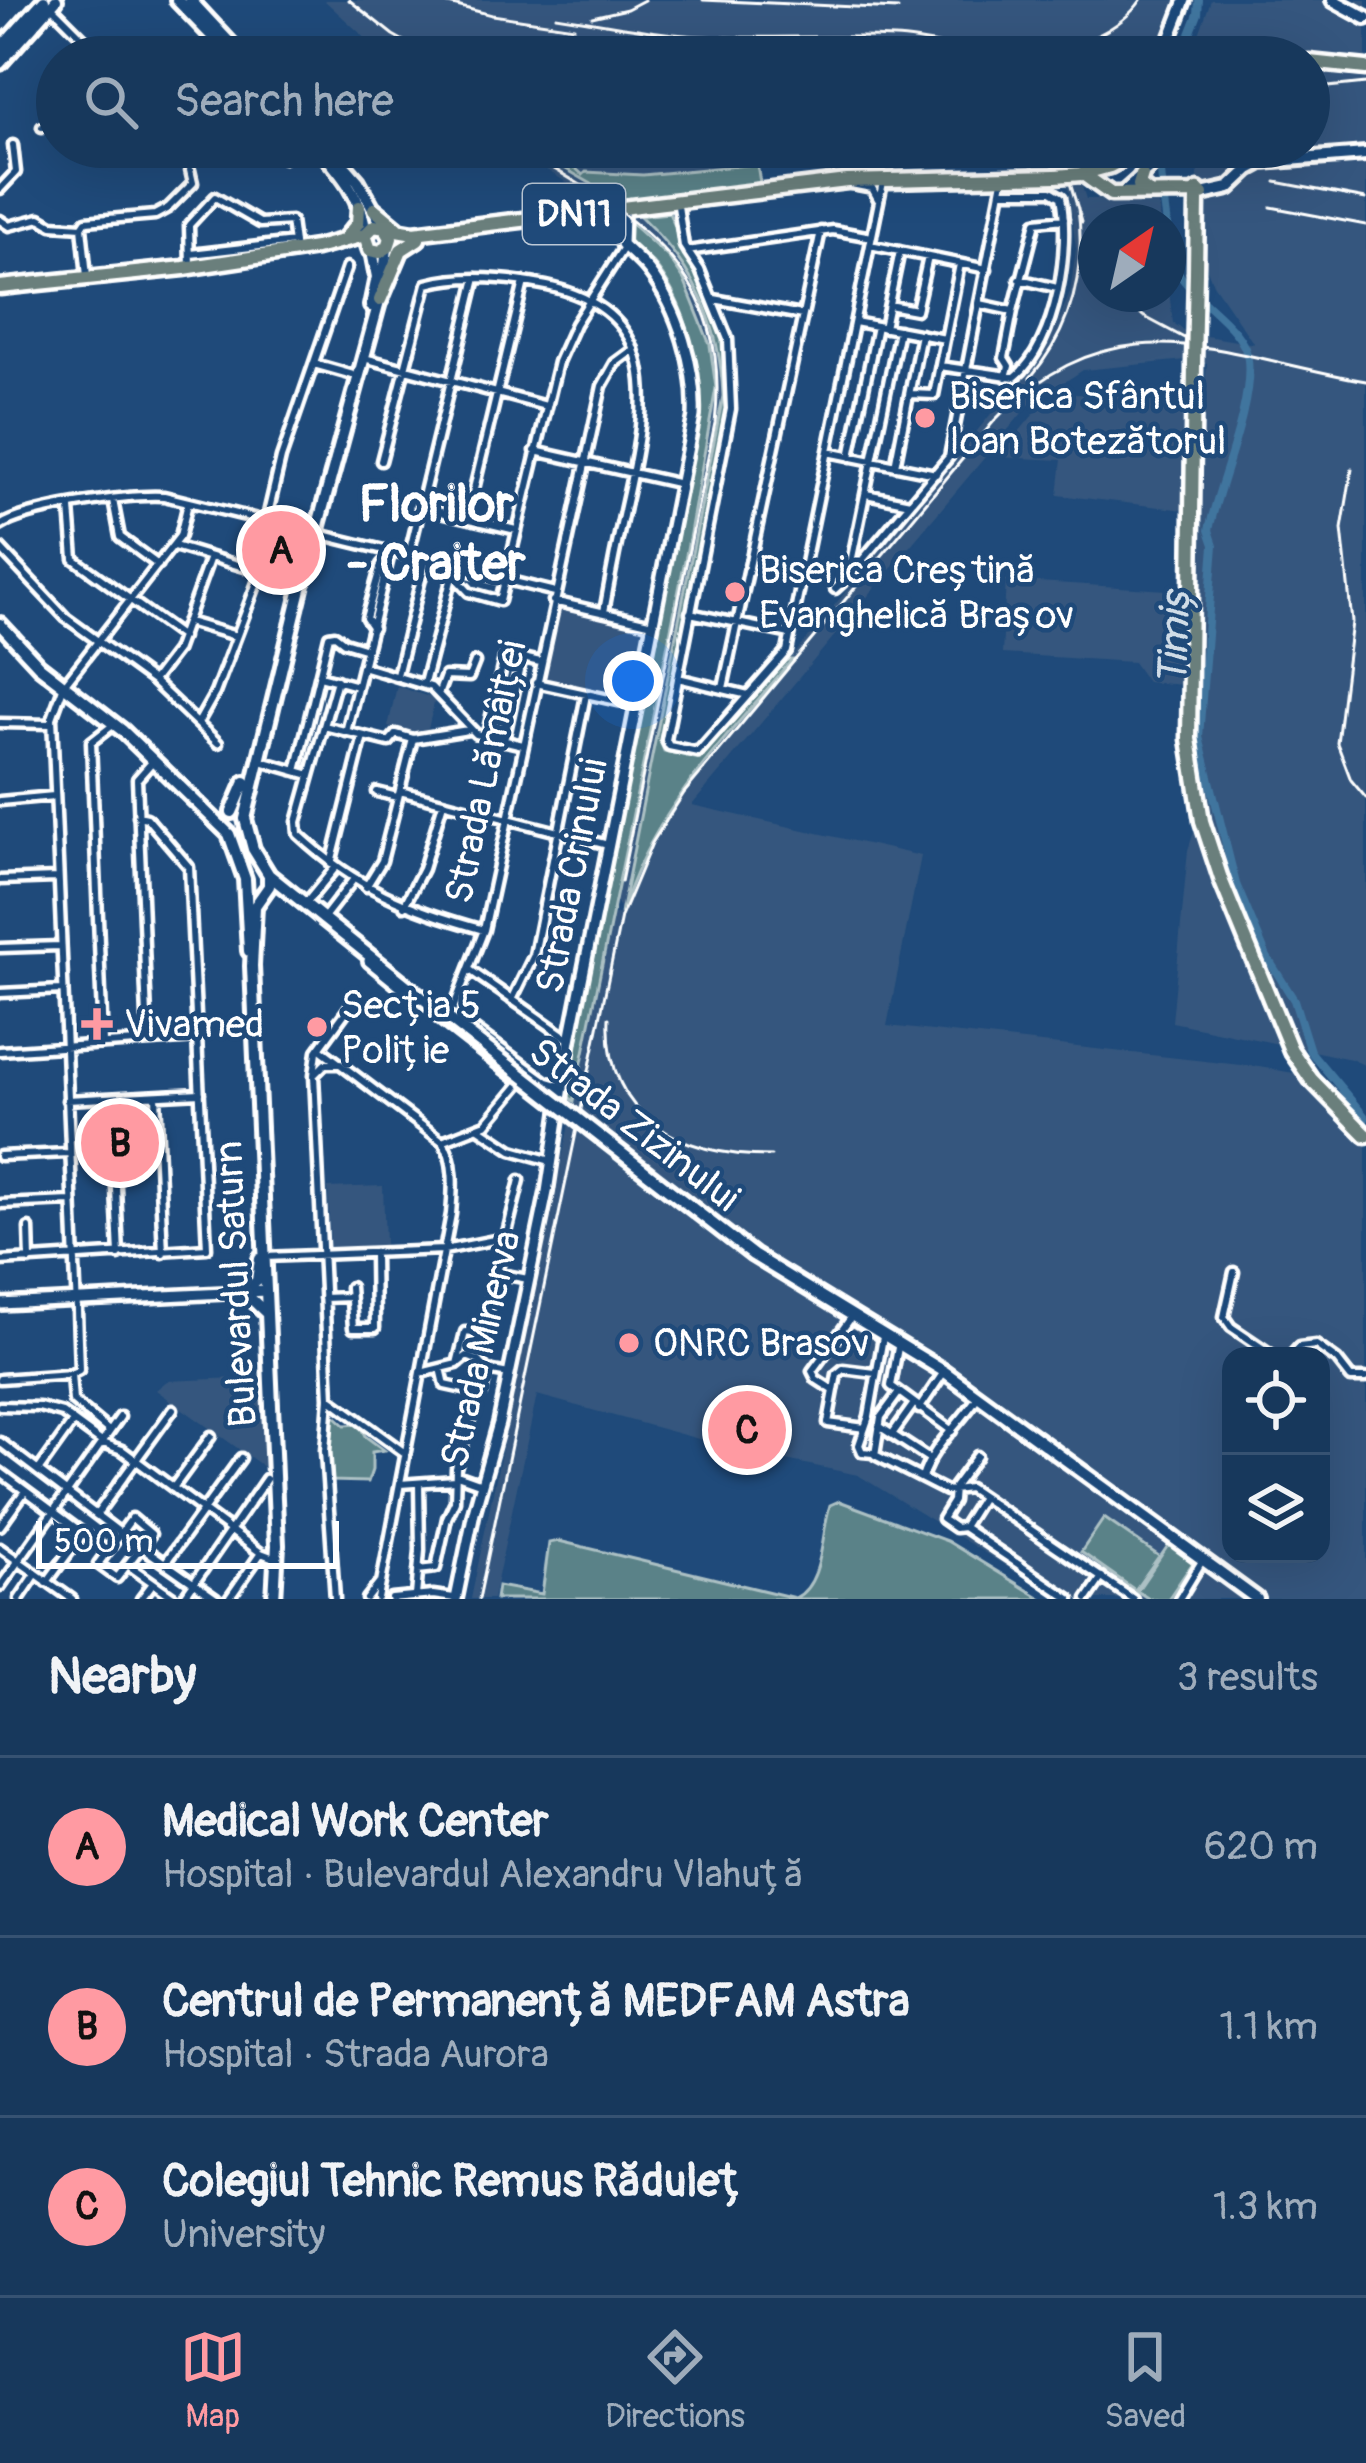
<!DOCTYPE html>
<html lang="en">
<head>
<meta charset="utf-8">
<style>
	body { margin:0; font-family:Pangolin,sans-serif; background:#203f62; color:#f1f3f6 }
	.controls { position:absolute; right:36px; bottom:36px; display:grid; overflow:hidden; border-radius:24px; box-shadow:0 12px 48px #0002 }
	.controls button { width:108px; height:108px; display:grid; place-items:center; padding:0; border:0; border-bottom:3px solid #365272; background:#17385c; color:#f1f3f6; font:60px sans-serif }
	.compass { position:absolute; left:1078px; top:204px; width:108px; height:108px; border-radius:50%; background:#17385c; box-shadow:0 12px 48px #0002; rotate:34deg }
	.scale { position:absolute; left:36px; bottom:30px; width:303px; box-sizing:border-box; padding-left:12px; border:6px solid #fff; border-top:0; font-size:33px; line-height:42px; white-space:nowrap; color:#fff; -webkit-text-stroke:9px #1f4a7a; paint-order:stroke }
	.you { position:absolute; left:633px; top:681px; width:42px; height:42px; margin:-30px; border:9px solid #fff; border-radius:50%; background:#1a73e8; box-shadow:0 0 0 18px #1a73e833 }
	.badge { display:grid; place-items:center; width:78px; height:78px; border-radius:50%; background:#ff9aa2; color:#111; font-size:39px; font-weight:700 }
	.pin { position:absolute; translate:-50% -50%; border:6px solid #fff; box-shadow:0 3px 12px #0006 }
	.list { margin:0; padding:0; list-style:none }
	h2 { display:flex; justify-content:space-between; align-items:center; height:156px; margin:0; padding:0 48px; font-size:51px }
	h2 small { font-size:39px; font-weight:400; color:#9eacbb }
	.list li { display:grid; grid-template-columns:78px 1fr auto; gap:36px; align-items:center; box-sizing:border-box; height:180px; padding:0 48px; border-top:3px solid #365272 }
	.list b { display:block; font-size:45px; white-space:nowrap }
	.list p { margin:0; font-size:39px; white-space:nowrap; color:#9eacbb }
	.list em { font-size:39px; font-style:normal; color:#9eacbb }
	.icon { flex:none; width:66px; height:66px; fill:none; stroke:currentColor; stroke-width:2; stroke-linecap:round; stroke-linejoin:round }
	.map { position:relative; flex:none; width:1366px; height:1599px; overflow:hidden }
	.search { position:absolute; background:#17385c; box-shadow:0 12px 48px #0002; left:36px; right:36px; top:36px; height:132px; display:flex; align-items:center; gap:30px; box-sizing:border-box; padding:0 42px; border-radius:66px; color:#9eacbb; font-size:45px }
	.sheet { height:696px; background:#17385c }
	nav { display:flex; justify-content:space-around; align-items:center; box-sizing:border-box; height:168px; border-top:3px solid #365272; background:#17385c; font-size:33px; color:#9eacbb }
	nav a { display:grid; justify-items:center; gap:6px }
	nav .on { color:#ff9aa2 }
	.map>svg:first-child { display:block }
	.built { fill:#35577e; fill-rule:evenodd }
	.green { fill:#5a8288; stroke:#acc0c4; stroke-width:3 }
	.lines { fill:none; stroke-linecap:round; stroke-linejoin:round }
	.river { stroke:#41749e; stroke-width:8 }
	.minor-casing { stroke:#fff; stroke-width:15 }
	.tertiary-casing { stroke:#fff; stroke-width:18 }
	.secondary-casing { stroke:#fff; stroke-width:20 }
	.primary-casing { stroke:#fff; stroke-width:21 }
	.minor { stroke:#1f4a7a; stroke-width:6 }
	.tertiary { stroke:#1f4a7a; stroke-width:9 }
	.secondary { stroke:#1f4a7a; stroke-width:10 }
	.primary { stroke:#6b7f7c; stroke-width:12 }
	.rail { stroke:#fff; stroke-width:3 }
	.secondary-bridge-casing { stroke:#fff; stroke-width:20; stroke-linecap:butt }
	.primary-bridge-casing { stroke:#fff; stroke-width:21; stroke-linecap:butt }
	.secondary-bridge { stroke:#1f4a7a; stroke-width:10 }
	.primary-bridge { stroke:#6b7f7c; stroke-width:12 }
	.poi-dot { fill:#ff9aa2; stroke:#1f4a7a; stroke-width:4.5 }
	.labels { text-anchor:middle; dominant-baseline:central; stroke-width:9; stroke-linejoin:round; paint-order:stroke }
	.shield { fill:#1f4a7a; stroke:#bcc9d7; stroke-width:3 }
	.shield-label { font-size:36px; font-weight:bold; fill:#fff }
	.poi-label { font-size:39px; fill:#fff; stroke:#1f4a7a; text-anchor:start }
	.street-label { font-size:39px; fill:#fff; stroke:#1f4a7a }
	.water-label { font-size:42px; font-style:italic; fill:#d0dce7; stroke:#1f4a7a }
	.district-label { font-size:51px; font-weight:bold; fill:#fff; stroke:#1f4a7a }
</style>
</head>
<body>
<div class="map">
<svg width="1366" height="1599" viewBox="0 0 1366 1599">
	<rect width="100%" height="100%" fill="#1f4a7a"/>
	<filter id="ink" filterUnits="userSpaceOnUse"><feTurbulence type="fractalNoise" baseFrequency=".00833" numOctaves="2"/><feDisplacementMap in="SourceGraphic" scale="24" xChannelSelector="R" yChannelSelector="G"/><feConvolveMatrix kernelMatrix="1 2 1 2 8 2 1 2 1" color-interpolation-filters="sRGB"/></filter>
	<g filter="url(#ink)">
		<path class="built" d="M324,0H1195L1173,57H386Z
			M1211,0H1366V1066L1351,1059L1172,1022L1188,850L1209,786L1202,771L1200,446L1207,363L1186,360L1083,370L1028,406L692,805L921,856L887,1026L1259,1067L1317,1077L1366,1129V1599H1060L858,1475L743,1451L537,1395L493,1599H471L612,916L621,913L615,897L713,415L709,347L625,218L509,147H870L717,169L587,178L640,216L678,255L708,304L722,355L723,396L716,446L624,896L646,847L689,783L1049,343L1070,293L1076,249L1069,192L1054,147H1069L1086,199L1158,198L1161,222H1096V294H1168V284L1173,323L1188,333L1254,344L1213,284L1204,261L1196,147H1309V57H1191ZM1231,1356H1321V1554H1231Z
			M1056,394L1185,395V510L1058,495L1062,460L998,457L1038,409Z
			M1006,580L1183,591L1184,685L1147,682L1133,662L1002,654Z
			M555,605L645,626L631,699L539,679Z
			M397,686L435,699L427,733L410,734L388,727Z
			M383,1186L385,1245L330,1247L328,1188Z
			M237,1378L238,1390L262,1389L264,1467L156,1390L167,1381Z"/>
		<path class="green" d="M528,147L574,167L583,175L586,172L643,175L757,164L760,183L626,204Z
			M669,213L727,339L730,401L660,741L664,751L700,759L786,660H792C726,739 650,813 621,914L723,396C720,322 694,267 640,216Z
			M625,218L669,258L684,280L710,345L716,388L686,555L574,1101L567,1096L614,843V824H619L701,415C701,367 686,300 653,263C645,255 633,248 625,242Z
			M335,1416L345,1425L359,1424L365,1436L384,1450L372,1452V1470L368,1482L330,1481L328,1428Z
			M839,1501L947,1541L1042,1599H496L498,1586L542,1594L549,1543L559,1541L795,1598C824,1584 821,1533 830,1505Z
			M1104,1518L1159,1556L1135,1590L1081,1552Z
			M1169,1544L1194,1561L1168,1599H1149L1137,1591Z"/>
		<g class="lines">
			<path class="river" d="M1181,57L1198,14L1199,0
				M1159,147C1161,174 1167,254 1180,275C1197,303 1245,327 1248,360C1253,407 1219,482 1209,530L1214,545L1199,737L1236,884L1267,957L1294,1000L1310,1051L1366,1118"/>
			<g class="minor-casing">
				<path id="minor" d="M51,6L102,57
					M42,127L57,123
					M271,147L284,158
					M851,184L872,188L878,199
					M0,189L16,172L13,145
					M678,206L684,246L700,270L728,339L731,409L666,740L669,746L698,752L787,651L883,182
					M0,220L9,226L40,218L52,225L82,227
					M870,245L987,269
					M687,251L833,230L872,237
					M191,254L294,242
					M190,267L189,225L215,197L260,223L291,221L295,251
					M87,276L82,227L86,221L155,215L168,208L193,183L190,170
					M1019,279L1057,288
					M714,299L802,315
					M980,304L1012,311
					M889,305L916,310L928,257
					M855,322L945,339
					M884,328L900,251
					M364,358L546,406
					M314,364L353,375
					M940,366L1015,377C1057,343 1071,246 1061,197L1051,191H1001
					M1006,377L1009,366L1004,358L1013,311L1036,222L1064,219
					M910,394L934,395L960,264
					M535,451L681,484
					M828,452L936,474
					M850,457L877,326
					M381,461L427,284C465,274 508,278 547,286C663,311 648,402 628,493C619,533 611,572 604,612
					M895,466L921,334
					M866,494L910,503
					M113,500L120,537L158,565
					M420,507L516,530
					M70,508L74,559L182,637
					M467,518L524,282
					M266,522L281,458L347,267
					M0,526C27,508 130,494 164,496L555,592
					M174,546L295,582
					M0,548L66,618L153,681L218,743
					M409,554L476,278
					M453,575L469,592L500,601L558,362L575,324L624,247
					M848,577L949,457L1003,180
					M835,589L848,577L899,330
					M553,601L653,624
					M690,613L790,634
					M188,622L236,636
					M373,628L366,618L381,565L389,556
					M362,666L431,687L476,734L523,745
					M397,675L426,559
					M320,676L357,686
					M678,678L748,695
					M337,680L297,822L298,834C356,888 407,909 484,930
					M153,681L176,651L210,557
					M424,683L452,577
					M536,683L636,705
					M723,688L821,231
					M439,692L445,676L469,677L475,662
					M0,723L51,724
					M198,723L215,693L261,572
					M324,726L389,742L396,734L413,739L468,730
					M346,732L391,550
					M486,738L504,658L510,655L540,662
					M504,741L522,657
					M261,761L310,775
					M296,771L329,636L335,635L344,642L367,649
					M400,791L608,845
					M377,792L397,797
					M0,801L54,796
					M331,864L363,736
					M0,880L56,878
					M366,887L382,861L413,739
					M307,902L335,868
					M404,906L423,869L443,803
					M322,920L353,880
					M0,948L60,946
					M470,970L570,1040
					M0,993L62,990
					M512,1000L534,955L586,695
					M451,1014L484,930L602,386L615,363L634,349
					M148,1041L137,779L153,761
					M103,1043L91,742L113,725
					M319,1048L442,1141C456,1159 453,1191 451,1214L378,1599
					M0,1051L197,1038
					M314,1075L317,1051L350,1006
					M156,1096L163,1253
					M112,1098L119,1255
					M67,1100L200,1093
					M479,1128L512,1150L551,1161
					M442,1141L486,1124L526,1076
					M0,1156L68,1153
					M0,1204L71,1201
					M29,1228L30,1260
					M265,1257L444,1250L504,1238
					M0,1261L207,1248L189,867L147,818L138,816
					M1234,1272L1224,1317L1231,1327L1274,1356
					M496,1273L528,1279
					M350,1287L353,1328H375L374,1253
					M324,1298L350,1297
					M899,1342L891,1386L952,1431
					M1291,1356L1299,1347L1316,1345L1337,1360L1351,1378H1366
					M457,1364L465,1332L482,1334L520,1180
					M441,1368L445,1385L482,1393L487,1370
					M421,1373L457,1364L467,1356L479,1361L487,1370L509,1374
					M71,1374L79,1370L77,1311L52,718L64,685L180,536L188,503
					M71,1374L73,1401L109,1431
					M0,1379L71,1374
					M833,1390L816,1379L812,1371L853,1315
					M898,1394L881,1417L875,1455L946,1491L969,1488L1133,1599
					M329,1398L405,1453
					M0,1406L39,1407L62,1413L103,1443L122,1450L261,1553L274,1558
					M919,1409L944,1372
					M879,1426L928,1458
					M865,1428L828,1423L837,1374L843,1369L875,1373
					M893,1433L913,1405
					M0,1442L120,1533
					M873,1453L862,1452L859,1445L869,1416L883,1337
					M977,1456L954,1487L953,1501L942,1519L955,1528L963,1527L1070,1599
					M38,1471L73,1422
					M0,1472L107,1551
					M457,1475L482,1484
					M922,1478C932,1446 958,1426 977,1398
					M400,1484L455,1480
					M173,1488L211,1436
					M96,1515L173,1409
					M132,1518L151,1534L117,1578L98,1564Z
					M0,1526L25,1491
					M963,1527L982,1497
					M142,1547L216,1599
					M0,1548L72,1599
					M165,1563L241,1458
					M128,1565L176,1599
					M418,1570L436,1568L447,1518L455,1501L456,1468L478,1392
					M47,1582L83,1533
					M0,1587L120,1417
					M416,1596L420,1550L419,1484
					M19,1599L36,1574
					M141,1599L153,1583
					M183,1599L266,1479
					M229,1599L261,1553
					M335,1599L325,1451L329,1398L314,1075L325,1064H338
					M367,1599L378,1585
					M392,1599L433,1595L454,1598
					M1087,1599L1102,1577
					M1179,1599L1202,1561"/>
			</g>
			<g class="tertiary-casing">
				<path id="tertiary" d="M1163,57L1185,0
					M1122,193L1150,168L1152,147
					M369,961L407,992
					M439,1005L546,1083L563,1088
					M435,1014L516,1077
					M0,1304L266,1291
					M456,1599L474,1512L499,1423L547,1192L570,1040L694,416C696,368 679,310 649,271C641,261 631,253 622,244L623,213"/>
			</g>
			<g class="secondary-casing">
				<path id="secondary" d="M177,0L232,57
					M190,0L243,57
					M1333,0L1366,18
					M0,49L44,0
					M0,63L56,0
					M318,147C339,171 364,199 365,233
					M328,147L358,181L378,217
					M1202,194L1229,188L1249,169L1262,162L1366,154
					M387,248L382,291L303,580L245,819L253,849L269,875L421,997
					M371,306L377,277L372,251
					M288,527L297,536L303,551
					M0,624L39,666L123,731L229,834L245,879L249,951
					M232,812L245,782
					M269,875V886L255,906L252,966L277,1545L274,1599
					M664,1186L753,1255L945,1372L1257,1599
					M260,1259L257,1281L244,1292L266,1313"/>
			</g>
			<g class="primary-casing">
				<path id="primary" d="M1309,62L1366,68
					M1081,174L1110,166L1145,147
					M1083,174L1111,194L1193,193L1198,190L1202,194
					M1142,175L1139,185L1149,193
					M374,209L397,228
					M385,228L391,238L388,247L380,252L370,250L365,235L374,226L414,233L847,181L1056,176
					M343,241L358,223L359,207
					M1196,272L1197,199
					M0,287L184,268L316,248L365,235
					M380,300L401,250L418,239
					M1194,364L1189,739L1202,821L1222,882L1291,1050L1311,1079L1366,1135"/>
			</g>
			<use href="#minor" class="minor"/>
			<use href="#tertiary" class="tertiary"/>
			<use href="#secondary" class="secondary"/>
			<use href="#primary" class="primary"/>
			<path class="rail" d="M349,0L393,35L432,57
				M433,0L492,15L574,27
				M703,0L898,9
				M556,16C596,22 635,30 674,34C747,41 821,34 894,38C942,40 989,62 1038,53C1076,47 1119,32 1141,0
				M592,17L627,9L644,0
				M555,36L650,49
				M780,52L834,57
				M1309,89L1366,83
				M517,147C633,215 733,269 715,423L621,882
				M1059,147L1082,222
				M1276,182L1366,199
				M1271,207L1366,225
				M1119,294L1143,316L1188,340
				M1030,378C1072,329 1086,271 1078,208
				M1352,469L1342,529L1352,622L1337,743L1351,780L1366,798
				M609,1018C605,1118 681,1156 771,1156
				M479,1599L621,917L652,843L684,793L995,420C1116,296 1220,355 1366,381"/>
			<g class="secondary-bridge-casing">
				<path id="secondary-bridge" d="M421,997L664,1186"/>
			</g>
			<g class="primary-bridge-casing">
				<path id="primary-bridge" d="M1056,176L1081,174
					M1194,364L1196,272"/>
			</g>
			<use href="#secondary-bridge" class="secondary-bridge"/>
			<use href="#primary-bridge" class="primary-bridge"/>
		</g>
	</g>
	<g class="poi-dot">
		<circle cx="925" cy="418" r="12"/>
		<circle cx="735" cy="592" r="12"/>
		<path d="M91 1006h12v12h12v12h-12v12h-12v-12h-12v-12h12z"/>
		<circle cx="317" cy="1027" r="12"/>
		<circle cx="629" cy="1343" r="12"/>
	</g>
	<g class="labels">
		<rect class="shield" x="523" y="184" width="102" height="60" rx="9"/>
		<g class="shield-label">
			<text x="574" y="214">DN11</text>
		</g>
		<g class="poi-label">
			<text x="949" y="396">Biserica Sfântul<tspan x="949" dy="45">Ioan Botezătorul</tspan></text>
			<text x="759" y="570">Biserica Creștină<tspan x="759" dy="45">Evanghelică Brașov</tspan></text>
			<text x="341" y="1005">Secția 5<tspan x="341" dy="45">Poliție</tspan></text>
			<text x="124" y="1024">Vivamed</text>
			<text x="653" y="1343">ONRC Brasov</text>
		</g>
		<g class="street-label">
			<text transform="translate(486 772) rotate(-78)">Strada Lămâiței</text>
			<text transform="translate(572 876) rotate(-79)">Strada Crinului</text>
			<text transform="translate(634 1125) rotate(38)">Strada Zizinului</text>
			<text transform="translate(236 1284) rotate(-93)">Bulevardul Saturn</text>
			<text transform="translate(481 1349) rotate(-77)">Strada Minerva</text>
		</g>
		<g class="water-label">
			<text transform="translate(1175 636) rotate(-88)">Timiș</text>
		</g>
		<g class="district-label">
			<text x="436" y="505">Florilor<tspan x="436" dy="59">- Craiter</tspan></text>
		</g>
	</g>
</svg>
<div class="controls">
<button><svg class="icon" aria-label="locate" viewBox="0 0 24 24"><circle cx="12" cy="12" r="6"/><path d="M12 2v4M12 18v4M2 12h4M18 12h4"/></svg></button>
<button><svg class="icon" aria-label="layers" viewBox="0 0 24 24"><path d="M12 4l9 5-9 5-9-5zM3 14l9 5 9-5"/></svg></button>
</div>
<svg class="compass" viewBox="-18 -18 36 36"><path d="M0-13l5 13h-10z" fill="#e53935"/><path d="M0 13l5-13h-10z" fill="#9eacbb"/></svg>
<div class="scale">500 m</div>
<div class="you"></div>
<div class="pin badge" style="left:281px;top:550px">A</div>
<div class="pin badge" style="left:120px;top:1143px">B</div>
<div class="pin badge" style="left:747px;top:1430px">C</div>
<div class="search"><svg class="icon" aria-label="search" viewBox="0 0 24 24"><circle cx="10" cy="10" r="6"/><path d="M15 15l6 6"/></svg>Search here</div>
</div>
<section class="sheet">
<h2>Nearby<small>3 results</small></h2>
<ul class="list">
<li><span class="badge">A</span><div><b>Medical Work Center</b><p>Hospital · Bulevardul Alexandru Vlahuță</p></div><em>620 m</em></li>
<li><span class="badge">B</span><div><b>Centrul de Permanență MEDFAM Astra</b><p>Hospital · Strada Aurora</p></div><em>1.1 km</em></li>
<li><span class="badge">C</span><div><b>Colegiul Tehnic Remus Răduleț</b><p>University</p></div><em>1.3 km</em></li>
</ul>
</section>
<nav>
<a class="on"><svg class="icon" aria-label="map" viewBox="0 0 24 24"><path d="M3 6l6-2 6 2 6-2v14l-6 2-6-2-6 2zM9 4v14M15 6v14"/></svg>Map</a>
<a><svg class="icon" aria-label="directions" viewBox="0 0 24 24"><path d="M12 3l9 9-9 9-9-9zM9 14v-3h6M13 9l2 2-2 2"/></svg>Directions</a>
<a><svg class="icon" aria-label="saved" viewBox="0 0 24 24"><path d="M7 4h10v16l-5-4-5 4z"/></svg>Saved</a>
</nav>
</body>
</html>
